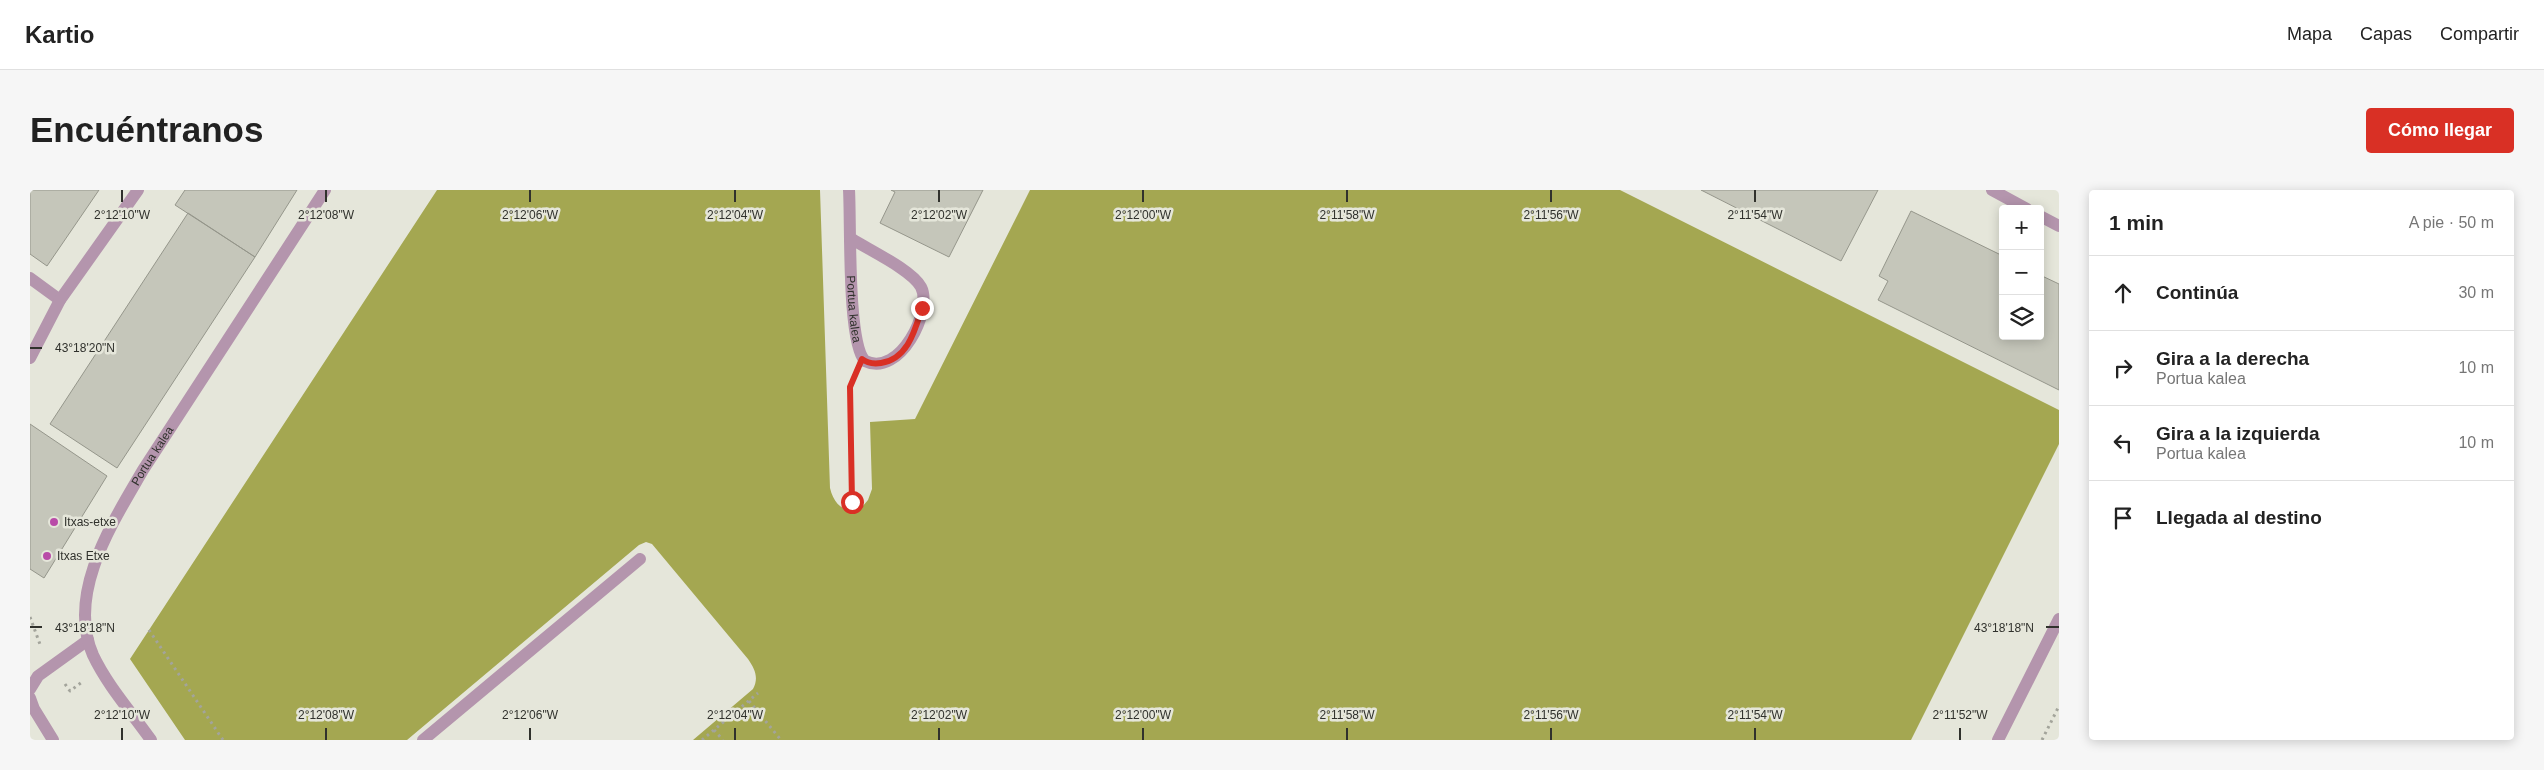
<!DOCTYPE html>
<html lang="es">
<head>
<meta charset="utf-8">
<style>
	body { margin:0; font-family:Arial,sans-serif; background:#f6f6f6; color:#222 }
	.controls { position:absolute; right:15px; top:15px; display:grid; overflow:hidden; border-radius:5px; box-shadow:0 2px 12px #0003 }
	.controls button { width:45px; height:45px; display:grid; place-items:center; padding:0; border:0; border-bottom:1px solid #e0e0e0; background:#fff; color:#222; font:25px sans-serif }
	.stop { position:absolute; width:15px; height:15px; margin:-11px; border:4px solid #d93025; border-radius:50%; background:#fff }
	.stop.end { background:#d93025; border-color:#fff; box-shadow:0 1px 5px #0008 }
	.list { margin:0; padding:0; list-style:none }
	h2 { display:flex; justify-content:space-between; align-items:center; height:65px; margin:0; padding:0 20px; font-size:21px }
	h2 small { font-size:16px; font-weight:400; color:#767676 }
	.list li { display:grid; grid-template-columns:32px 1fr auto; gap:15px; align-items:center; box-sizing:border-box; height:75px; padding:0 20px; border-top:1px solid #e0e0e0 }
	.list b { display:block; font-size:19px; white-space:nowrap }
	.list p { margin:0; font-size:16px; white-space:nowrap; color:#767676 }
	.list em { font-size:16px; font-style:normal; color:#767676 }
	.icon { flex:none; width:28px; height:28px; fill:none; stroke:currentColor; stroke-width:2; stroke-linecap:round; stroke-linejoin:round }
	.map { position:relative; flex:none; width:2029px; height:550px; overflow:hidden; border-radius:5px }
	header { display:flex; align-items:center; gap:30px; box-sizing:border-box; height:70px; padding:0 25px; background:#fff; border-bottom:1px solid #e0e0e0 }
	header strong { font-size:24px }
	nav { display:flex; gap:28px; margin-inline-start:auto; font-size:18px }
	.intro { display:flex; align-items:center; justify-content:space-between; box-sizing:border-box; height:120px; padding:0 30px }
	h1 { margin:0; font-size:35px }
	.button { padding:12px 22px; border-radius:5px; background:#d93025; color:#fff; font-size:18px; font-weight:700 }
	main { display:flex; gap:30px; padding:0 30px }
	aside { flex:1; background:#fff; border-radius:5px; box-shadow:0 2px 12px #0003 }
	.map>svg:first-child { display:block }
	.water { fill:#a4a751 }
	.building { fill:#c5c6ba; stroke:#95968b }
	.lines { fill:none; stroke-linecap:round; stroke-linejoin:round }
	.path { stroke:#a3a49b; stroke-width:3; stroke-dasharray:2.5 4; stroke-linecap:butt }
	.minor { stroke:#b495ad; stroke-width:12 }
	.route { stroke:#d93025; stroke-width:6 }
	.ticks { fill:none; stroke:#30312c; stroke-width:2 }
	.poi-dot { fill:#b94ba8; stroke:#e5e6da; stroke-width:2 }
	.labels { text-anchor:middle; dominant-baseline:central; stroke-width:5; stroke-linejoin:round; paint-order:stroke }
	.street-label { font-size:12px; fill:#30312c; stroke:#e5e6da }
	.poi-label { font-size:12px; fill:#30312c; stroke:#e5e6da; text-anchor:start }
	.ticks-label { font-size:12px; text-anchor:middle; fill:#30312c; stroke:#e5e6da; stroke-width:5; stroke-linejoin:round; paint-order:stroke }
</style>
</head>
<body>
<header>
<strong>Kartio</strong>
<nav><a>Mapa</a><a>Capas</a><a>Compartir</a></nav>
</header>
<div class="intro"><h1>Encuéntranos</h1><a class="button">Cómo llegar</a></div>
<main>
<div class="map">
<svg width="2029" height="550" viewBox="0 0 2029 550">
	<rect width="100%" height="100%" fill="#e5e6da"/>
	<path class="water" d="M407,0H790L800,298C804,315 815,325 832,317L838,310L842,299L840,232L885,229L1000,0H1590L2029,220V254L1881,550H663L723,499C729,488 725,479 718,469L622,354L616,352L609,355L377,550H155L100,469Z"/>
	<path class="building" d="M0,0H69L17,76L0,64Z
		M155,0H267L225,67L145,15Z
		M861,0H953L919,67L850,33L865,2Z
		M1671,0H1848L1811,71Z
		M1881,21L1973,66V146H2010V85L2029,94V200L1848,110L1858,91L1849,86Z
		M158,23L225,67L87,278L20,234Z
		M0,234L77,286L14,388L0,379Z"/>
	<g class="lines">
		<path class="path" d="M822,312L820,205L823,188
			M0,427L11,457
			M119,440L193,550
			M35,494L40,501L52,492
			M719,511L751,550
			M684,540L693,550
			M672,550L728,503
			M2012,550L2029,516"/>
		<g class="minor">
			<path id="s1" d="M819,0C821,31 817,153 835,171C870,188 903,120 891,97C882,80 839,60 822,49"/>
			<path d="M1962,0L1997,19"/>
			<path d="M2010,26L2029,36"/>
			<path d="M0,88L30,110"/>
			<path d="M0,168L30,110L108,0"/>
			<path d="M0,499L8,486L58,450"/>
			<path d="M0,508L4,519L23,550"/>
			<path id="s2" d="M121,550C102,523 77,495 63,465C36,403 83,332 113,280L295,0"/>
			<path d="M393,550L610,369"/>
			<path d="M1968,550L2029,429"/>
		</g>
	</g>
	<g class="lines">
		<path class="route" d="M822,312L820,197L832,169C838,174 844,174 851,173C878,169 885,140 892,118"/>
	</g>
	<path class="ticks" d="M92,0V12M296,0V12M500,0V12M705,0V12M909,0V12M1113,0V12M1317,0V12M1521,0V12M1725,0V12M0,158H12M0,437H12M2016,437H2029M92,538V550M296,538V550M500,538V550M705,538V550M909,538V550M1113,538V550M1317,538V550M1521,538V550M1725,538V550M1930,538V550"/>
	<g class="poi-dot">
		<circle cx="24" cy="332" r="5"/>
		<circle cx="17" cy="366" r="5"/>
	</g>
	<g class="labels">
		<g class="street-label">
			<text stroke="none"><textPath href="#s1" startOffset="119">Portua kalea</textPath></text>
			<text stroke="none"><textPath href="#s2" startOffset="319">Portua kalea</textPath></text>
		</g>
		<g class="poi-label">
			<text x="34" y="332">Itxas-etxe</text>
			<text x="27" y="366">Itxas Etxe</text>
		</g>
	</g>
	<g class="ticks-label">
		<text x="92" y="29">2°12'10"W</text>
		<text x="296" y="29">2°12'08"W</text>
		<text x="500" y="29">2°12'06"W</text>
		<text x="705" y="29">2°12'04"W</text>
		<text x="909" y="29">2°12'02"W</text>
		<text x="1113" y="29">2°12'00"W</text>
		<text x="1317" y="29">2°11'58"W</text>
		<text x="1521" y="29">2°11'56"W</text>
		<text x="1725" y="29">2°11'54"W</text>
		<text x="55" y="162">43°18'20"N</text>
		<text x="55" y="442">43°18'18"N</text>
		<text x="1974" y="442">43°18'18"N</text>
		<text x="92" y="529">2°12'10"W</text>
		<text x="296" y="529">2°12'08"W</text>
		<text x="500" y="529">2°12'06"W</text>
		<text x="705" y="529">2°12'04"W</text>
		<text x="909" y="529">2°12'02"W</text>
		<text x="1113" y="529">2°12'00"W</text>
		<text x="1317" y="529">2°11'58"W</text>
		<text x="1521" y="529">2°11'56"W</text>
		<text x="1725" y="529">2°11'54"W</text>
		<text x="1930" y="529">2°11'52"W</text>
	</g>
</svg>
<div class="controls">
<button>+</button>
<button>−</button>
<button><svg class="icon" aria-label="layers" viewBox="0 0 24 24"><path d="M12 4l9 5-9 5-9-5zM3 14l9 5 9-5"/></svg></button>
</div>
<div class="stop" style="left:822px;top:312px"></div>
<div class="stop end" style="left:892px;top:118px"></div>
</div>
<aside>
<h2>1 min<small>A pie · 50 m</small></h2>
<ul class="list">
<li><svg class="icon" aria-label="ahead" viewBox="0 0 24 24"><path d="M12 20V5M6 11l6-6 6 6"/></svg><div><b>Continúa</b></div><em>30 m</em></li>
<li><svg class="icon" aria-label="right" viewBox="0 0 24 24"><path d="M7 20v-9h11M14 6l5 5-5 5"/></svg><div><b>Gira a la derecha</b><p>Portua kalea</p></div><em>10 m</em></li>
<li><svg class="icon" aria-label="left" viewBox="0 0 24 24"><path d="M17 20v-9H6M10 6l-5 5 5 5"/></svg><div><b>Gira a la izquierda</b><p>Portua kalea</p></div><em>10 m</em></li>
<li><svg class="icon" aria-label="arrive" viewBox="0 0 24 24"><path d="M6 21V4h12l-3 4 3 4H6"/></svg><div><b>Llegada al destino</b></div></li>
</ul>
</aside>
</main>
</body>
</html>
